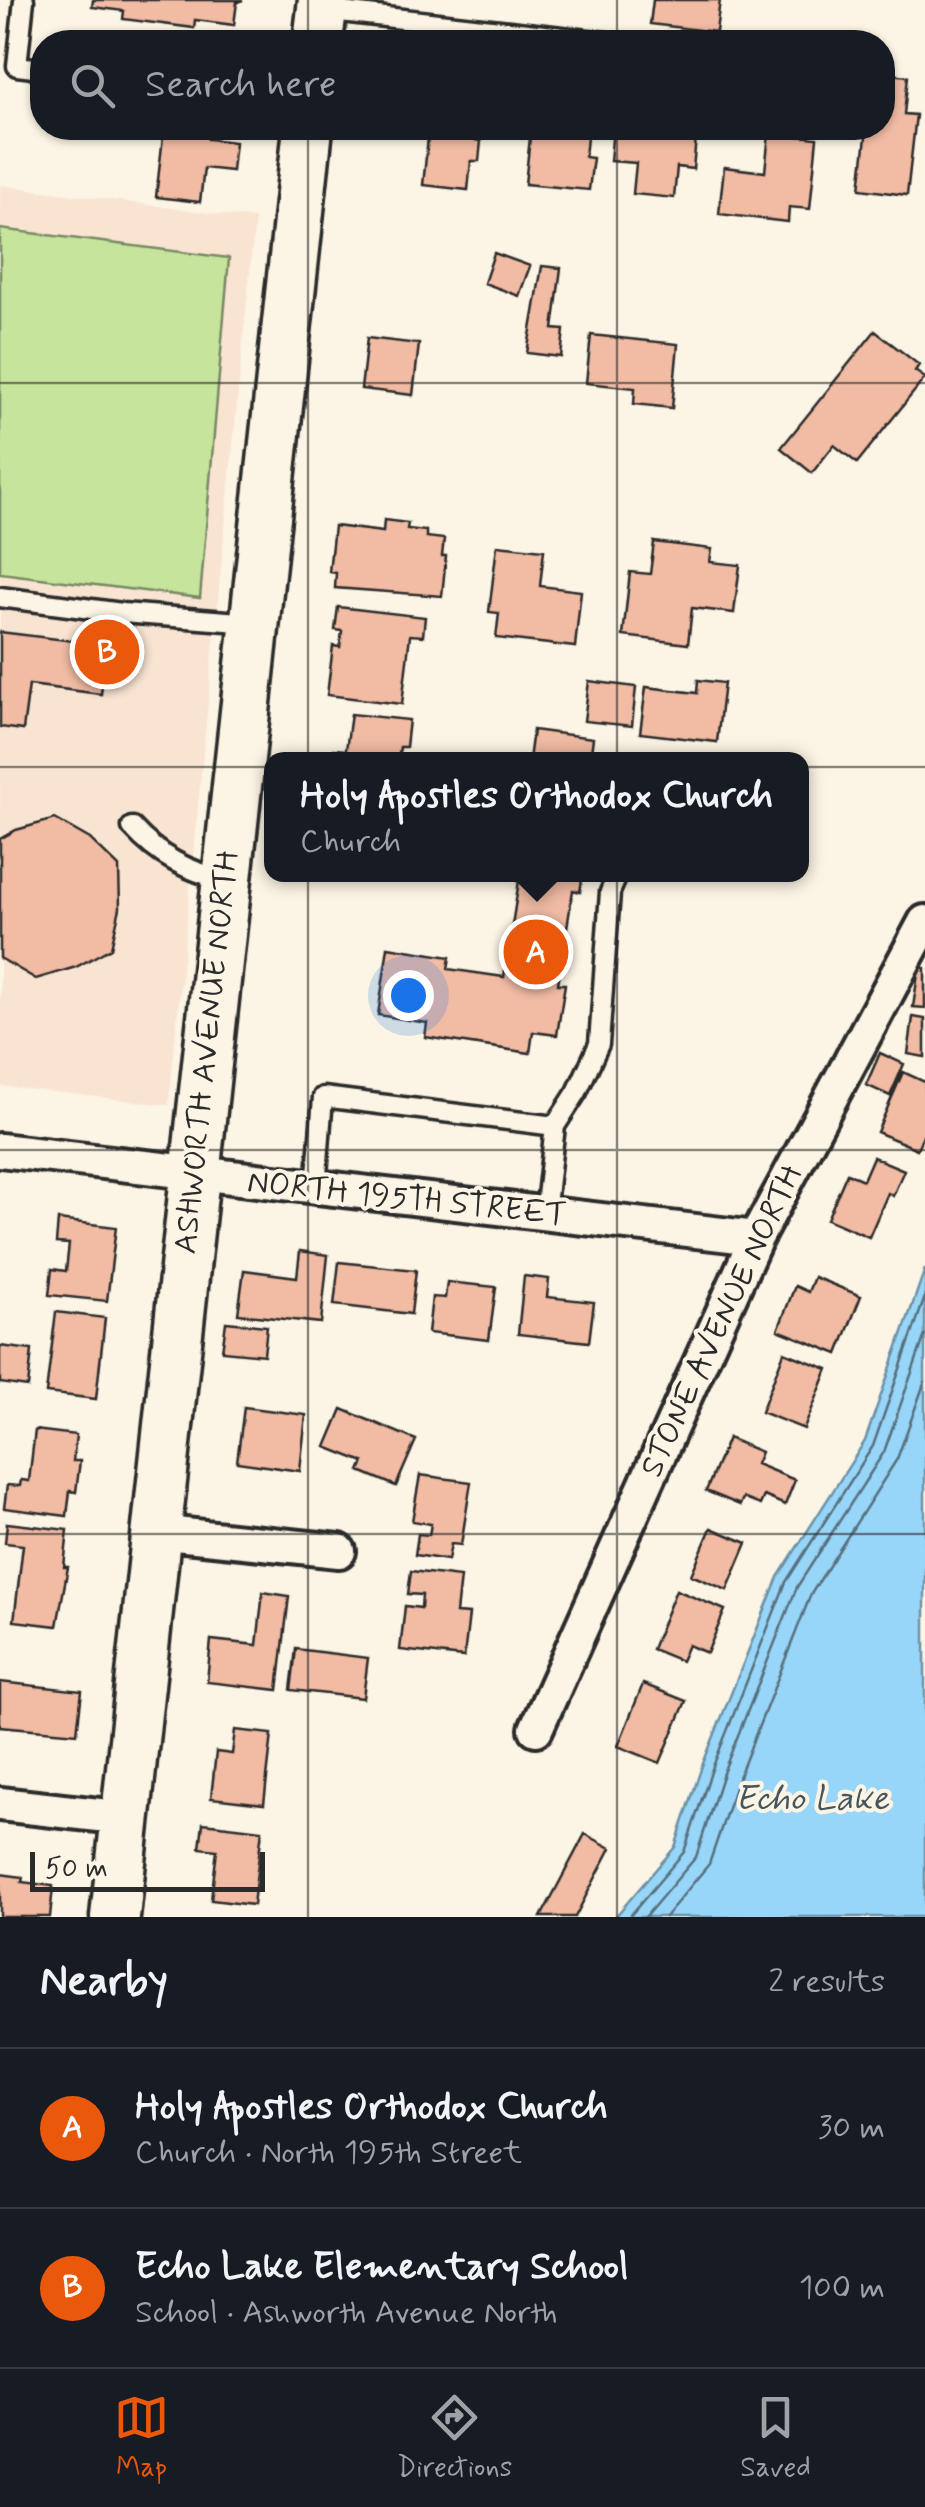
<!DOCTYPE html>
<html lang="en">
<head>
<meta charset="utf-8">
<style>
	body { margin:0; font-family:Mynerve,sans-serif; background:#20242c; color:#f1f3f6 }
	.scale { position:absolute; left:30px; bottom:25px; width:235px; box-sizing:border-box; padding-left:10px; border:5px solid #2b2b2b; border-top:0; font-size:28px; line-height:35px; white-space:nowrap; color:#2b2b2b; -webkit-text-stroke:8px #fcf5e5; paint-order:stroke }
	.you { position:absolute; left:408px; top:995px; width:35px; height:35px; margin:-25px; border:8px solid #fff; border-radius:50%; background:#1a73e8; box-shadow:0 0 0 15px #1a73e833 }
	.badge { display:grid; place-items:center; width:65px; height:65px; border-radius:50%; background:#ea580c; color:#fff; font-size:32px; font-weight:700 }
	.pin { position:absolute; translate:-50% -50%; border:5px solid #fff; box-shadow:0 2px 10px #0006 }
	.popup { position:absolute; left:264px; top:752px; width:545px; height:130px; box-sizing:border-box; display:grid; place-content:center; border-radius:20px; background:#171b24; filter:drop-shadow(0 2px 8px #0005); font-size:32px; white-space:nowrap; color:#9ea1a6 }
	.popup b { font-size:38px; color:#f1f3f6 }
	.popup::after { content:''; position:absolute; left:50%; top:100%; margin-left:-20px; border:20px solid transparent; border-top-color:#171b24 }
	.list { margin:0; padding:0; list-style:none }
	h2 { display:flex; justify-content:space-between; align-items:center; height:130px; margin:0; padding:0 40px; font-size:42px }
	h2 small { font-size:32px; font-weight:400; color:#9ea1a6 }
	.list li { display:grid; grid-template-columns:65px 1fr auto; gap:30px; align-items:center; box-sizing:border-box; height:160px; padding:0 40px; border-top:2px solid #363941 }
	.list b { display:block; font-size:38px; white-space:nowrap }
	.list p { margin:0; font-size:32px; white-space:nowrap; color:#9ea1a6 }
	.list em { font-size:32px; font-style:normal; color:#9ea1a6 }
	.icon { flex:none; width:55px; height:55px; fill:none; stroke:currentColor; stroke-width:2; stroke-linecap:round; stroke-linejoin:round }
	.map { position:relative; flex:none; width:925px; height:1917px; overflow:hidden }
	.search { position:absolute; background:#171b24; box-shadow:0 2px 8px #0004; left:30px; right:30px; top:30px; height:110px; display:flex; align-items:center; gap:25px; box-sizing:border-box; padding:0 35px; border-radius:40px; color:#9ea1a6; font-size:38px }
	.sheet { height:450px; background:#171b24 }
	nav { display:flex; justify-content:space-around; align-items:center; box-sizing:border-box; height:140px; border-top:2px solid #363941; background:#171b24; font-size:28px; color:#9ea1a6 }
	nav a { display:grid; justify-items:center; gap:5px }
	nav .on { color:#ea580c }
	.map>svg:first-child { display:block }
	.built { fill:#f9e4d2 }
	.green { fill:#c6e49c; stroke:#788864; stroke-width:2.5 }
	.water { fill:#98d6f9; stroke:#6c92a7; stroke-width:2.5 }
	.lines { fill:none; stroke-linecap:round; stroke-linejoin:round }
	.shore { stroke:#576f7d; stroke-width:2.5 }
	.building { fill:#f1bba4; stroke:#2b2b2b; stroke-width:2.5 }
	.lane-casing { stroke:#2b2b2b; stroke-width:25 }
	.street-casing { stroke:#2b2b2b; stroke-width:40 }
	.secondary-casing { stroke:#2b2b2b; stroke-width:55 }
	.lane { stroke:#fcf5e5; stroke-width:18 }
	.street { stroke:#fcf5e5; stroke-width:32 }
	.secondary { stroke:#fcf5e5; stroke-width:48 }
	.grid { fill:none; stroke:#2b2b2b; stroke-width:2.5; stroke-opacity:0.55 }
	.labels { text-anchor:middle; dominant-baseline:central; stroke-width:8; stroke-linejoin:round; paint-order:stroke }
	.street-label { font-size:32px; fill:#2b2b2b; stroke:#fcf5e5 }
	.water-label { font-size:35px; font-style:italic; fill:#46565e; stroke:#fcf5e5 }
</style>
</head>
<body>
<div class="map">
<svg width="925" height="1917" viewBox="0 0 925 1917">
	<rect width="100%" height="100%" fill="#fcf5e5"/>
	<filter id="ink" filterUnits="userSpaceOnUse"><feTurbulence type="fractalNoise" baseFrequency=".01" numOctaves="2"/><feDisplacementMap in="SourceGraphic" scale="20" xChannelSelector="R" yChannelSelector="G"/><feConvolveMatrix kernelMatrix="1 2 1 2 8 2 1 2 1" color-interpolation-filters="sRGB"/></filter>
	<g filter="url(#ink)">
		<path class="built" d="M0,185L255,219L169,1105L0,1086Z"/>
		<path class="green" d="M0,229L229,258L200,598L0,573Z"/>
		<path class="water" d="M925,1269V1917H615L675,1847L702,1766L778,1577L865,1441Z"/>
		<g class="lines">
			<path class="shore" d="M629,1917L684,1852L712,1769L786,1582L873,1446L925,1297
				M645,1917L696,1857L723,1773L797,1587L884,1452L925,1335
				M665,1917L709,1864L738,1779L811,1594L897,1459L925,1381"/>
		</g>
		<path class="building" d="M93,0H243L237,2L234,25L195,20L194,28L123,19L124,11L92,7Z
			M653,0H720L716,32L650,24Z
			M882,73L908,76L904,114L916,115L907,195L860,189L867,128H882Z
			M164,128L210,131L208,139L235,142L232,171L204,168L200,202L156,197Z
			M429,128H475L474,140L481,141L479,161H471L468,190L423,185Z
			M531,128H588L585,157L593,158L589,190L525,184Z
			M613,128H697L693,169L677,167L674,198L633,194L636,163L610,161Z
			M769,133L817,138L810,209L789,207L788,222L719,214L724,167L765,172Z
			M494,253L530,266L519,296L484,283Z
			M542,266L561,268L553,329L564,330L561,357L527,353Z
			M875,331L919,365L915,371L925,378L857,463L834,445L812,473L781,448Z
			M591,335L678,344L672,408L634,404L635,388L586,383Z
			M367,338L419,344L413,395L361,389Z
			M384,520L408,523L407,529L426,531V537L444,539L442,556H446L442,596L335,588L336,573L329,572L334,526L383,532Z
			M654,542L712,549L710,562L740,565L734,613L692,608L688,644L623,636L630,572L650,574Z
			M497,545L544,550L540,586L581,591L575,647L496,638L499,613L489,612Z
			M338,607L425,617L423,636L410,635L402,704L327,695L333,646L340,647L342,631L335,630Z
			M0,632L107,645L101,694L29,685L23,730L0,727Z
			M698,680L724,683L717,742L640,733L646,687L697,693Z
			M589,681L636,687L632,726L584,721Z
			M351,714L409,720L406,747H400L398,760H333L334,749L346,750Z
			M533,730L593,738L590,760H529Z
			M55,819L90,839L119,867L120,908L111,948L76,967L36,979L0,958V839L16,830Z
			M520,874H583L580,892L573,890L558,984H565L557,1035L533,1032L530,1053L425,1037L427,1023L378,1015L388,947L450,957L448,969L504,977Z
			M919,967L925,968V1008L913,1007Z
			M913,1017L925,1019V1057L908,1054Z
			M880,1053L904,1064L890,1096L866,1085Z
			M903,1072L925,1082V1131L917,1149L877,1132Z
			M873,1157L904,1170L893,1196L888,1193L869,1237L827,1219L847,1173L863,1180Z
			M58,1220L116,1227L107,1301L49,1295L52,1269L66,1271L69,1244L56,1243Z
			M300,1251L328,1255L321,1323L238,1314L244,1270L297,1277Z
			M339,1262L416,1270L411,1314L334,1305Z
			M524,1276L549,1279L547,1297L594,1302L589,1342L518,1334Z
			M814,1277L861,1296L838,1354L778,1330L795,1286L808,1292Z
			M447,1282L496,1287L489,1340L428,1333L432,1297L445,1298Z
			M56,1312L105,1318L96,1399L46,1393Z
			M226,1322L267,1326L264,1355L222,1351Z
			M0,1346L32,1350L28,1387L0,1383Z
			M784,1352L828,1369L804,1429L761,1412Z
			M244,1407L306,1415L300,1471L237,1462Z
			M342,1409L416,1440L396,1486L360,1471L364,1462L326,1447Z
			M35,1430L76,1435L73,1461H80L76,1492L70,1491L67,1516L4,1508L7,1485L20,1486L21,1480L29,1481Z
			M728,1438L761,1452L756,1464L795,1480L785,1505L764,1496L760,1505L743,1498L740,1505L706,1491Z
			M420,1475L471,1482L461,1545L451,1544L448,1560L415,1555L418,1534L429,1535L431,1524L412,1521Z
			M7,1523L68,1530L64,1567H68L57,1626L14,1621L23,1545L5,1543Z
			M711,1528L747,1543L727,1590L691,1575Z
			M411,1571L460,1577L456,1613L469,1614L464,1657L400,1650L405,1606L421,1608L422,1595L408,1594Z
			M676,1590L725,1610L707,1653L688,1645L681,1661L652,1649Z
			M263,1592L289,1596L278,1690L207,1682L211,1640L257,1645Z
			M296,1649L368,1658L363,1698L291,1690Z
			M0,1682L82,1691L77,1733L0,1726Z
			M643,1684L686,1701L660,1763L618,1746Z
			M235,1730L272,1734L264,1804L211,1798L216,1752L232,1754Z
			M203,1823L262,1830L253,1905L211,1900L217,1850L200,1848Z
			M585,1834L611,1848L575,1917H541Z
			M0,1874L23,1877L22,1882L53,1886L50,1917H0Z"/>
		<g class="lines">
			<g class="lane-casing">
				<path id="lane" d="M24,0L17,66L42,69
					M323,10L606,42
					M0,597L122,613L253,623
					M132,827C158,856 187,871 225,880
					M316,1188L323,1097L555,1126L577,1092L599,1044L610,892L618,874
					M545,1214L555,1126"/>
			</g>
			<g class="street-casing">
				<path id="street" d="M0,1150L756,1238
					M156,1532L339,1551
					M536,1729L756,1238L925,922
					M0,1804L126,1818"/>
			</g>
			<g class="secondary-casing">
				<path id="secondary" d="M318,42L323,0
					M115,1917L308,128"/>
			</g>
			<use href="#lane" class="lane"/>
			<use href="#street" class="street"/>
			<use href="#secondary" class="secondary"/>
		</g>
	</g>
	<path class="grid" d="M308,0V42M617,0V42M308,128V1917M617,128V1917M0,383H925M0,767H925M0,1150H925M0,1534H925"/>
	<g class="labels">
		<g class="street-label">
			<text transform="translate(207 1052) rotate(-84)">ASHWORTH AVENUE NORTH</text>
			<text transform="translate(407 1199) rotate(6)">NORTH 195TH STREET</text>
			<text transform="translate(722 1321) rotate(-65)">STONE AVENUE NORTH</text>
		</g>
		<g class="water-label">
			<text x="812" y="1799">Echo Lake</text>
		</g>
	</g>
</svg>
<div class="scale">50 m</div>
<div class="you"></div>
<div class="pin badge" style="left:536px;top:952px">A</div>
<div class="popup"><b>Holy Apostles Orthodox Church</b>Church</div>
<div class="pin badge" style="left:107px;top:652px">B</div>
<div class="search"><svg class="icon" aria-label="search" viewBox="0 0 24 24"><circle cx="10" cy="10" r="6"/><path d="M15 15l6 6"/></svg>Search here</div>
</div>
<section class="sheet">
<h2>Nearby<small>2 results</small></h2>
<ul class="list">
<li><span class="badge">A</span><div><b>Holy Apostles Orthodox Church</b><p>Church · North 195th Street</p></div><em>30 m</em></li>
<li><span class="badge">B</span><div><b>Echo Lake Elementary School</b><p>School · Ashworth Avenue North</p></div><em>100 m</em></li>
</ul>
</section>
<nav>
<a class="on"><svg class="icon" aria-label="map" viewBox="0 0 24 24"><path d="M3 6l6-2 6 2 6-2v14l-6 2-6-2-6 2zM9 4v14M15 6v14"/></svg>Map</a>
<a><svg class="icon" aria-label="directions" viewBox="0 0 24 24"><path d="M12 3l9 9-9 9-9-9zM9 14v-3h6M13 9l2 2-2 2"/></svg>Directions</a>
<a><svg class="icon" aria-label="saved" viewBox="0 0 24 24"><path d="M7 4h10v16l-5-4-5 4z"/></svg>Saved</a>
</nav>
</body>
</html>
